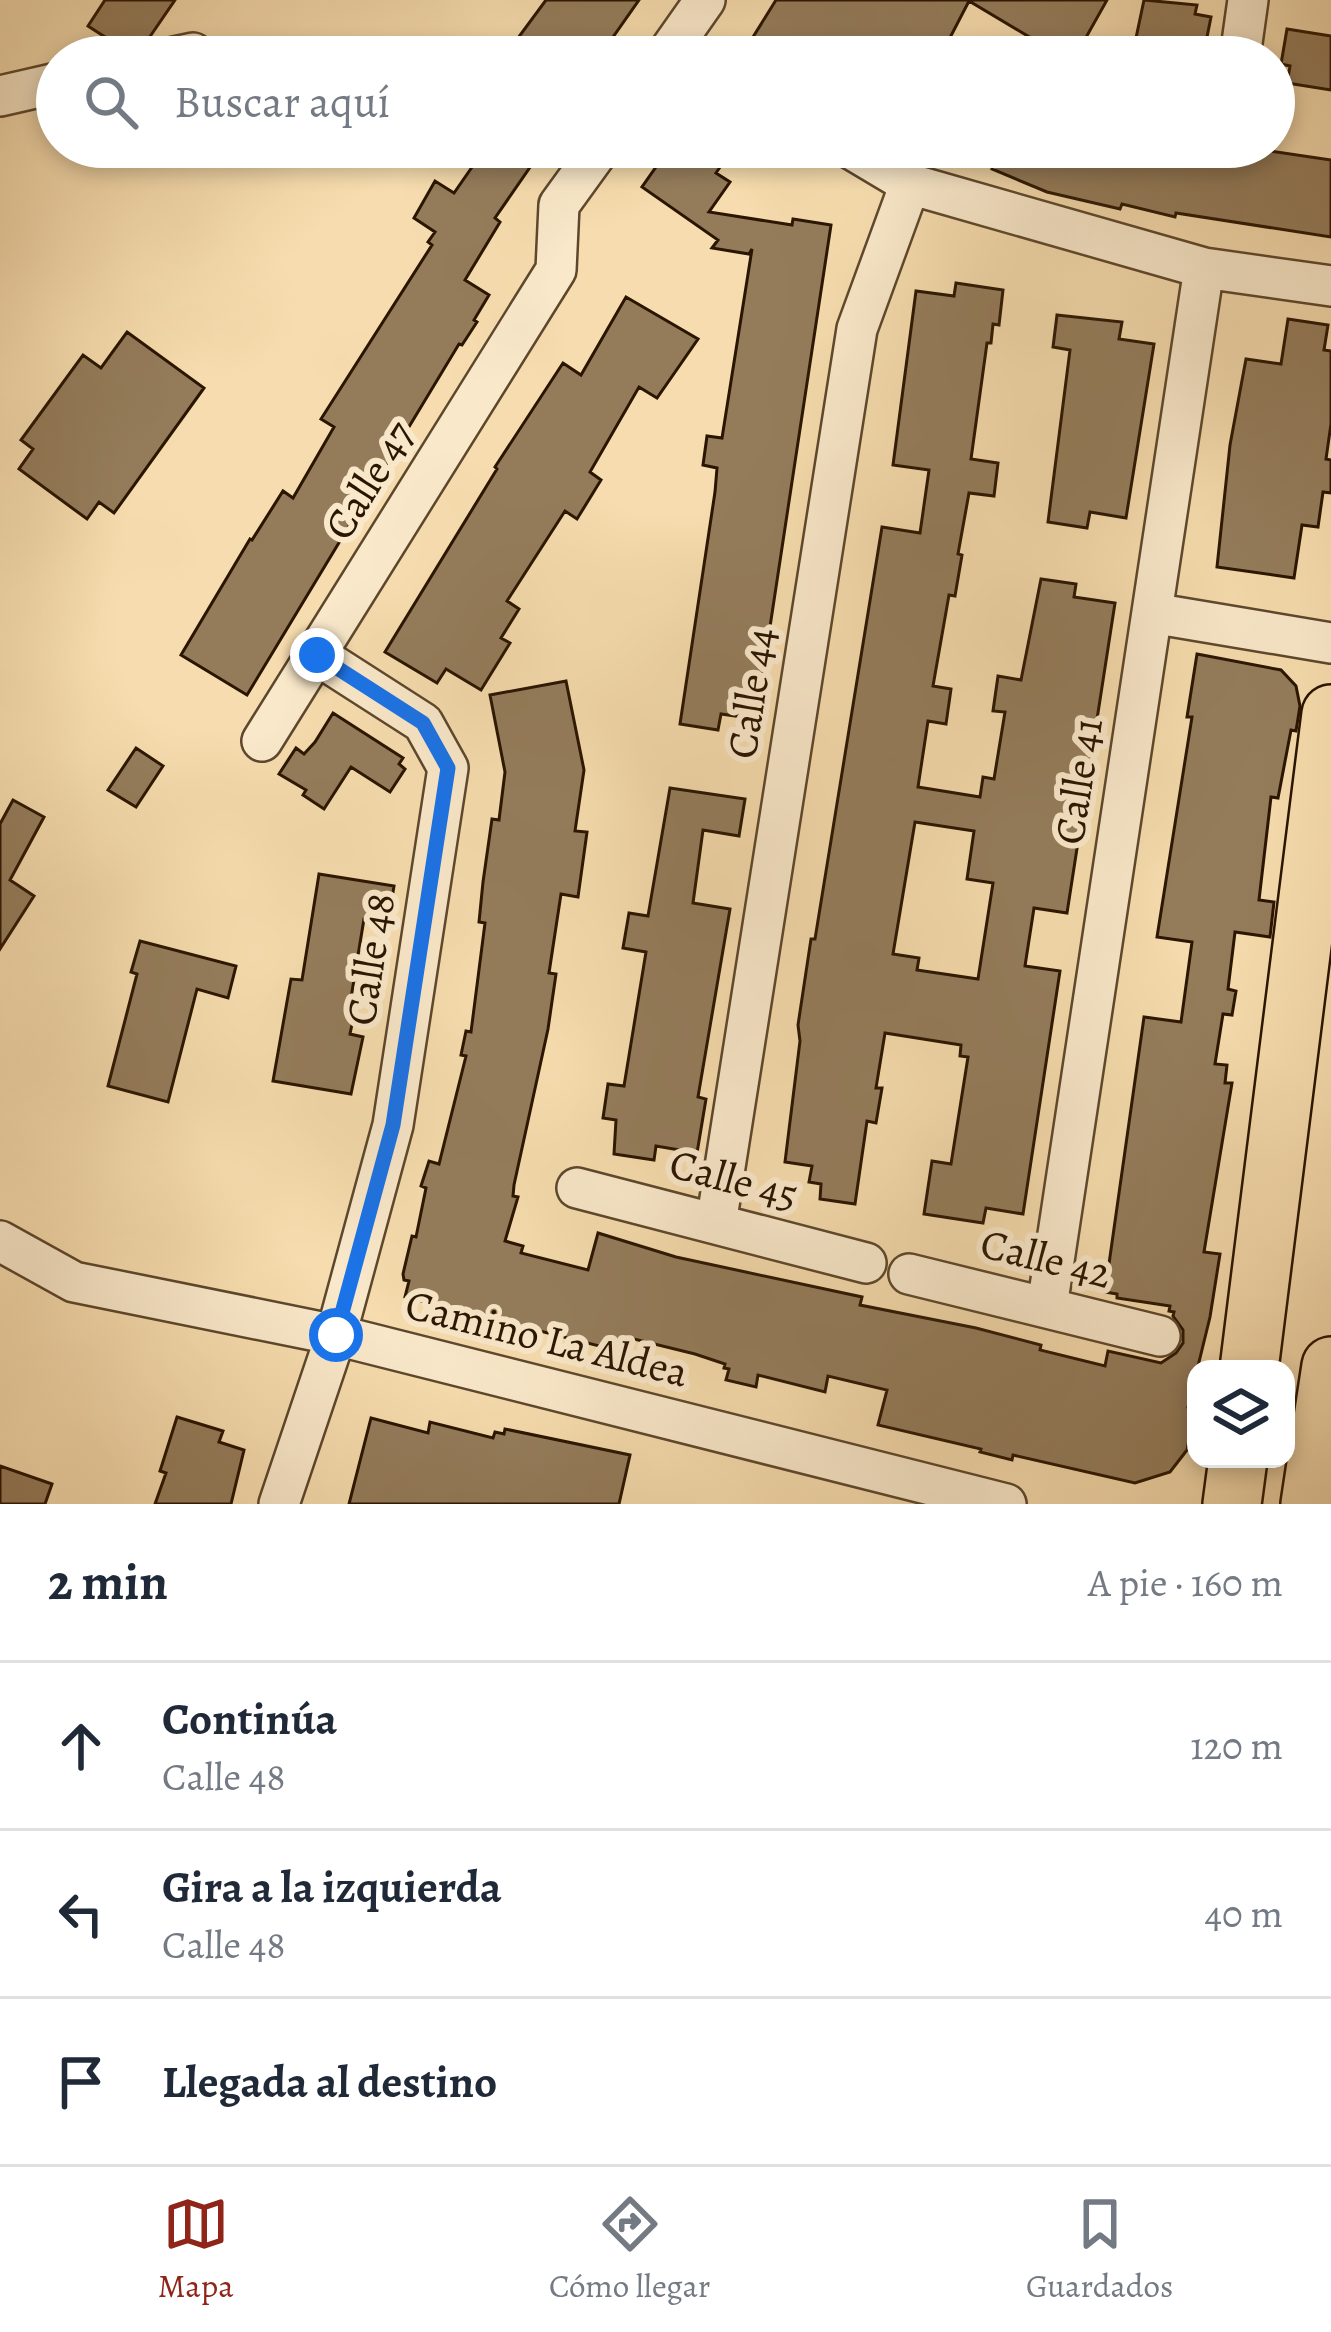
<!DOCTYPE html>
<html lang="es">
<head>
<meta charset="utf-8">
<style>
	body { margin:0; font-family:Alegreya,serif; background:#f2f2f3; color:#1f2937 }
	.controls { position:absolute; right:36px; bottom:36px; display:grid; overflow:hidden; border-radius:24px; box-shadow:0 6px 18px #0003 }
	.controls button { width:108px; height:108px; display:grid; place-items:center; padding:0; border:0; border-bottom:3px solid #e0e1e3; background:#fff; color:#1f2937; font:60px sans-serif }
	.stop { position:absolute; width:36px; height:36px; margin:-27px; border:9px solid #1a73e8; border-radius:50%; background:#fff }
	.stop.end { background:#1a73e8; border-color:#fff; box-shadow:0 3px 12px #0008 }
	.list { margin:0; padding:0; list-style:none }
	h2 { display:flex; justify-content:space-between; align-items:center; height:156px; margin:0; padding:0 48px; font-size:51px }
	h2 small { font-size:39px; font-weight:400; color:#747a83 }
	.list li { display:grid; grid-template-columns:78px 1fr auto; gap:36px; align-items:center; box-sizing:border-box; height:168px; padding:0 48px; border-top:3px solid #e0e1e3 }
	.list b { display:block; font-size:45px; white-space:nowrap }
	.list p { margin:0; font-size:39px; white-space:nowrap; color:#747a83 }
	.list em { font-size:39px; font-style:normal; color:#747a83 }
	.icon { flex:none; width:66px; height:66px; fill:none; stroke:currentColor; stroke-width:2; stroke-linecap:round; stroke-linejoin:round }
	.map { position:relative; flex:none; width:1331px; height:1504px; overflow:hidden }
	.search { position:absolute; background:#fff; box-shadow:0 6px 18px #0003; left:36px; right:36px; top:36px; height:132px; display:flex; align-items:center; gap:30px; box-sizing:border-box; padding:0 42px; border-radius:66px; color:#747a83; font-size:45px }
	.sheet { height:660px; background:#fff }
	nav { display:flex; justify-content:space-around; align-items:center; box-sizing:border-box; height:168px; border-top:3px solid #e0e1e3; background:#fff; font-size:33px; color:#747a83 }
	nav a { display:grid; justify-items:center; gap:6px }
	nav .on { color:#8f2418 }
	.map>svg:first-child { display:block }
	.building { fill:#947c5b; stroke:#2a1501; stroke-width:3; fill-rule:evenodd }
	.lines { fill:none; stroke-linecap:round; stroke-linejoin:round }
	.minor-casing { stroke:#5d472c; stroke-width:44 }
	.highway-casing { stroke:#2a1501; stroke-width:62 }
	.minor { stroke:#f9e8ca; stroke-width:39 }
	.highway { stroke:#f6dcae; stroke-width:57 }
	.route { stroke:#1a73e8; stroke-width:15 }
	.labels { text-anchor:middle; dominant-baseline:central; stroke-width:12; stroke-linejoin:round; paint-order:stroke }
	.street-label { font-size:42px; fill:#2a1501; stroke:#f9e8ca }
</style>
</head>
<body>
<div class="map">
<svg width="1331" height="1504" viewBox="0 0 1331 1504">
	<rect width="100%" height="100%" fill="#f6dcae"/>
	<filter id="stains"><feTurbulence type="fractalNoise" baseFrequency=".00167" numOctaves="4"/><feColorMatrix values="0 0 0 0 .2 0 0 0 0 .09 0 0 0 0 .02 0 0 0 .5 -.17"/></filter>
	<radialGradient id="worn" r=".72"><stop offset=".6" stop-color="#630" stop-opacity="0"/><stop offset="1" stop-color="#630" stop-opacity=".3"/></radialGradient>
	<path class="building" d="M105,0H175L136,57L88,26Z
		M546,0H639L599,57H504Z
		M776,0H1107L1075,57H1063L969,1L940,57H758L766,45L753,37Z
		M1144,0L1197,5L1195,14L1211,17L1203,57H1132Z
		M1287,29L1331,36V90L1287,83L1290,66L1281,64Z
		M486,147H544L495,218L500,222L465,280L489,295L474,320L477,322L462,345L459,344L247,695L181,655L250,539L252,540L283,491L293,498L334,427L321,419L432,245L428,242L435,232L414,218L435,181L454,193Z
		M670,147H734L716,173L730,182L709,212L792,225L793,219L831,225L756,719L721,714L718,730L680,724L715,492L717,468L703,465L707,436L722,438L752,249L749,254L712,248L718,240L642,187Z
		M1001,147H1157L1180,157L1185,147H1264V150L1331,160V237L1176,213L1175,217L1122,204L1120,209L1047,192L992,169Z
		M956,283L1003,290L999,325L993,324L991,343H987L971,459L998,463L994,496L969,493L958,554L962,555L955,596L949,595L933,686L951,689L946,724L928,721L918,787L980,797L983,777L994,779L1005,712L993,711L998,676L1021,680L1041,579L1076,584L1074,597L1115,603L1067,913L1034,908L1025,966L1060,971L1023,1214L986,1208L983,1223L924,1214L932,1161L951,1164L968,1057L960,1056L961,1045L885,1033L876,1088H882L876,1123L867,1121L855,1204L820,1199L821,1184L809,1182L812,1166L785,1162L800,1041L798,1025L811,939H815L882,527L920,533L929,470L893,465L916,291L954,296ZM915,822L974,831L967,879L993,883L978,979L917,970L919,958L893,954Z
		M626,297L698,339L657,398L639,387L590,472L601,480L577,519L565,511L507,601L519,609L501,638L510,643L481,690L446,669L437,683L385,652L497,469L495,467L563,363L581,375Z
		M1057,315L1122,322L1119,339L1154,344L1126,518L1090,512L1087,528L1048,522L1070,350L1053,347Z
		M1288,319L1328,325L1324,350L1331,351V424L1326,459L1331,460V493L1323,492L1318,527L1302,525L1294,578L1217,567L1230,445L1246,359L1281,364Z
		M127,332L204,388L114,513L99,502L87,519L19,469L33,449L21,440L83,355L101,368Z
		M1197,654L1281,670L1296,686L1300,706L1296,731L1291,730L1278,798L1271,797L1259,900L1274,902L1270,937L1235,932L1228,989L1236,991L1232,1015L1223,1014L1215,1064L1227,1065L1225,1083H1232L1204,1252L1220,1254L1210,1317L1188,1407L1195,1408L1187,1450L1170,1472L1135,1483L1013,1455L1012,1460L980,1452L981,1449L878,1425L887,1390L828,1376L825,1392L758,1375L756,1387L726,1380L729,1369L724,1368L725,1364L695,1354L626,1337L623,1352L405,1297L409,1281L404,1280L403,1274L412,1236L416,1237L426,1188L421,1186L429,1161L439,1164L466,1056L461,1055L466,1031L471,1032L485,923L479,922L483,882L492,819L499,820L505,772L490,695L566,681L584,770L575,831L587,832L578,897L561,894L549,973L556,974L548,1029L514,1185L513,1196L518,1197L505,1241L523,1246L521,1253L588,1270L598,1233L676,1257L862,1297L860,1305L976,1328L1041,1345L1040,1350L1105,1366L1108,1351L1161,1363L1176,1353L1183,1343V1330L1173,1316L1174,1312L1169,1311L1170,1306L1117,1298V1294L1105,1292L1144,1017L1181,1022L1192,942L1157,937L1192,717H1187Z
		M333,713L403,758L399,764L405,769L390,792L351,767L324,809L303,795L306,790L279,774L296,748L304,754L315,742Z
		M136,748L163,766L136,807L108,790Z
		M670,788L745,799L739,836L703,830L693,903L730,909L698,1097L706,1099L697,1153L656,1146L654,1160L614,1154L616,1120L603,1118L608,1084L624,1086L646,952L623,948L629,913L648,916Z
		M13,800L44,817L10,880L34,896L0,949V824Z
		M319,874L394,886L388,923L364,919L350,1004L356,1005L350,1034L363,1037L351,1094L273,1081L291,979L302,980Z
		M140,941L236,966L228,998L197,989L168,1102L108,1086L137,974L131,972Z
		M177,1417L223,1431L219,1442L244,1450L231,1504H155L166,1473L160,1471Z
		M371,1418L428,1433L430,1422L493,1438L495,1432L504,1434L505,1429L630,1455L619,1504H349Z
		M0,1466L52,1484L45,1504H0Z"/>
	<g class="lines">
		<g class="minor-casing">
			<path id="minor" d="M174,57L193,53
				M665,57L705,0
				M1240,57L1248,0
				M0,96L57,83
				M848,147L910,184L1204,268L1331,286
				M1152,613L1331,643
				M262,741L556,270L559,205L601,147
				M577,1188L866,1263
				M716,1224L857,329L910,184
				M0,1241L74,1282L336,1335L1006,1504
				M909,1274L1160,1336
				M1047,1307L1204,268
				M279,1504L336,1335L393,1125L448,768L423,723L317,655"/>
		</g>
		<g class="highway-casing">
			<path id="highway" d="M1249,1369L1331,714
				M1232,1504L1238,1459
				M1310,1504L1331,1366"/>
		</g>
		<use href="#minor" class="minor"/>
		<use href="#highway" class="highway"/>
	</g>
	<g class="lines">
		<path class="route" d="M317,655L423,723L448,768L393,1125L336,1335"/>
	</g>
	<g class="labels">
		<g class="street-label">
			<text transform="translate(369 480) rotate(-58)">Calle 47</text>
			<text transform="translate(751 693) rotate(-81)">Calle 44</text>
			<text transform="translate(1078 781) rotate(-81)">Calle 41</text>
			<text transform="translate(370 959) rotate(-81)">Calle 48</text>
			<text transform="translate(734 1179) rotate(15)">Calle 45</text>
			<text transform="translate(1046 1258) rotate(14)">Calle 42</text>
			<text transform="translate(547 1338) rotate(14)">Camino La Aldea</text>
		</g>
	</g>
	<rect width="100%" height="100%" filter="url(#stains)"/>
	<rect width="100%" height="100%" fill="url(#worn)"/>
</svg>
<div class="controls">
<button><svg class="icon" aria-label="layers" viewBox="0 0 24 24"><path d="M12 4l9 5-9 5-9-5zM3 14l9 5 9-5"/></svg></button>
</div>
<div class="stop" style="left:336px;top:1335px"></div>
<div class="stop end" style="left:317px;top:655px"></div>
<div class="search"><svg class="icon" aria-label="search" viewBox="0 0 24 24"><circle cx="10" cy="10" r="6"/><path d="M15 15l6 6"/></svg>Buscar aquí</div>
</div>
<section class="sheet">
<h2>2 min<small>A pie · 160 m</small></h2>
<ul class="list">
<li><svg class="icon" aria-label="ahead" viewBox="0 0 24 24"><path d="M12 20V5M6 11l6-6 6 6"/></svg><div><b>Continúa</b><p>Calle 48</p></div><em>120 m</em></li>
<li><svg class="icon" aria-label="left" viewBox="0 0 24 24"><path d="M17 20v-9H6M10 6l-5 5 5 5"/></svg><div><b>Gira a la izquierda</b><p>Calle 48</p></div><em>40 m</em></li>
<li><svg class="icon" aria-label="arrive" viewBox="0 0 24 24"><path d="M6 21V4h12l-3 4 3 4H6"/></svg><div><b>Llegada al destino</b></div></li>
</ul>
</section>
<nav>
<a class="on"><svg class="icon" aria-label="map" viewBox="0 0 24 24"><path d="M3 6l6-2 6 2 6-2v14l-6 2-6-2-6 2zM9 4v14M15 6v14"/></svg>Mapa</a>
<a><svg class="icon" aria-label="directions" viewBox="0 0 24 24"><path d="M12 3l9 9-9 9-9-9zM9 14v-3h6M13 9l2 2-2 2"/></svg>Cómo llegar</a>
<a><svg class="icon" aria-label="saved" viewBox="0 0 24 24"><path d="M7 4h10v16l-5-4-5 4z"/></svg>Guardados</a>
</nav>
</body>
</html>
